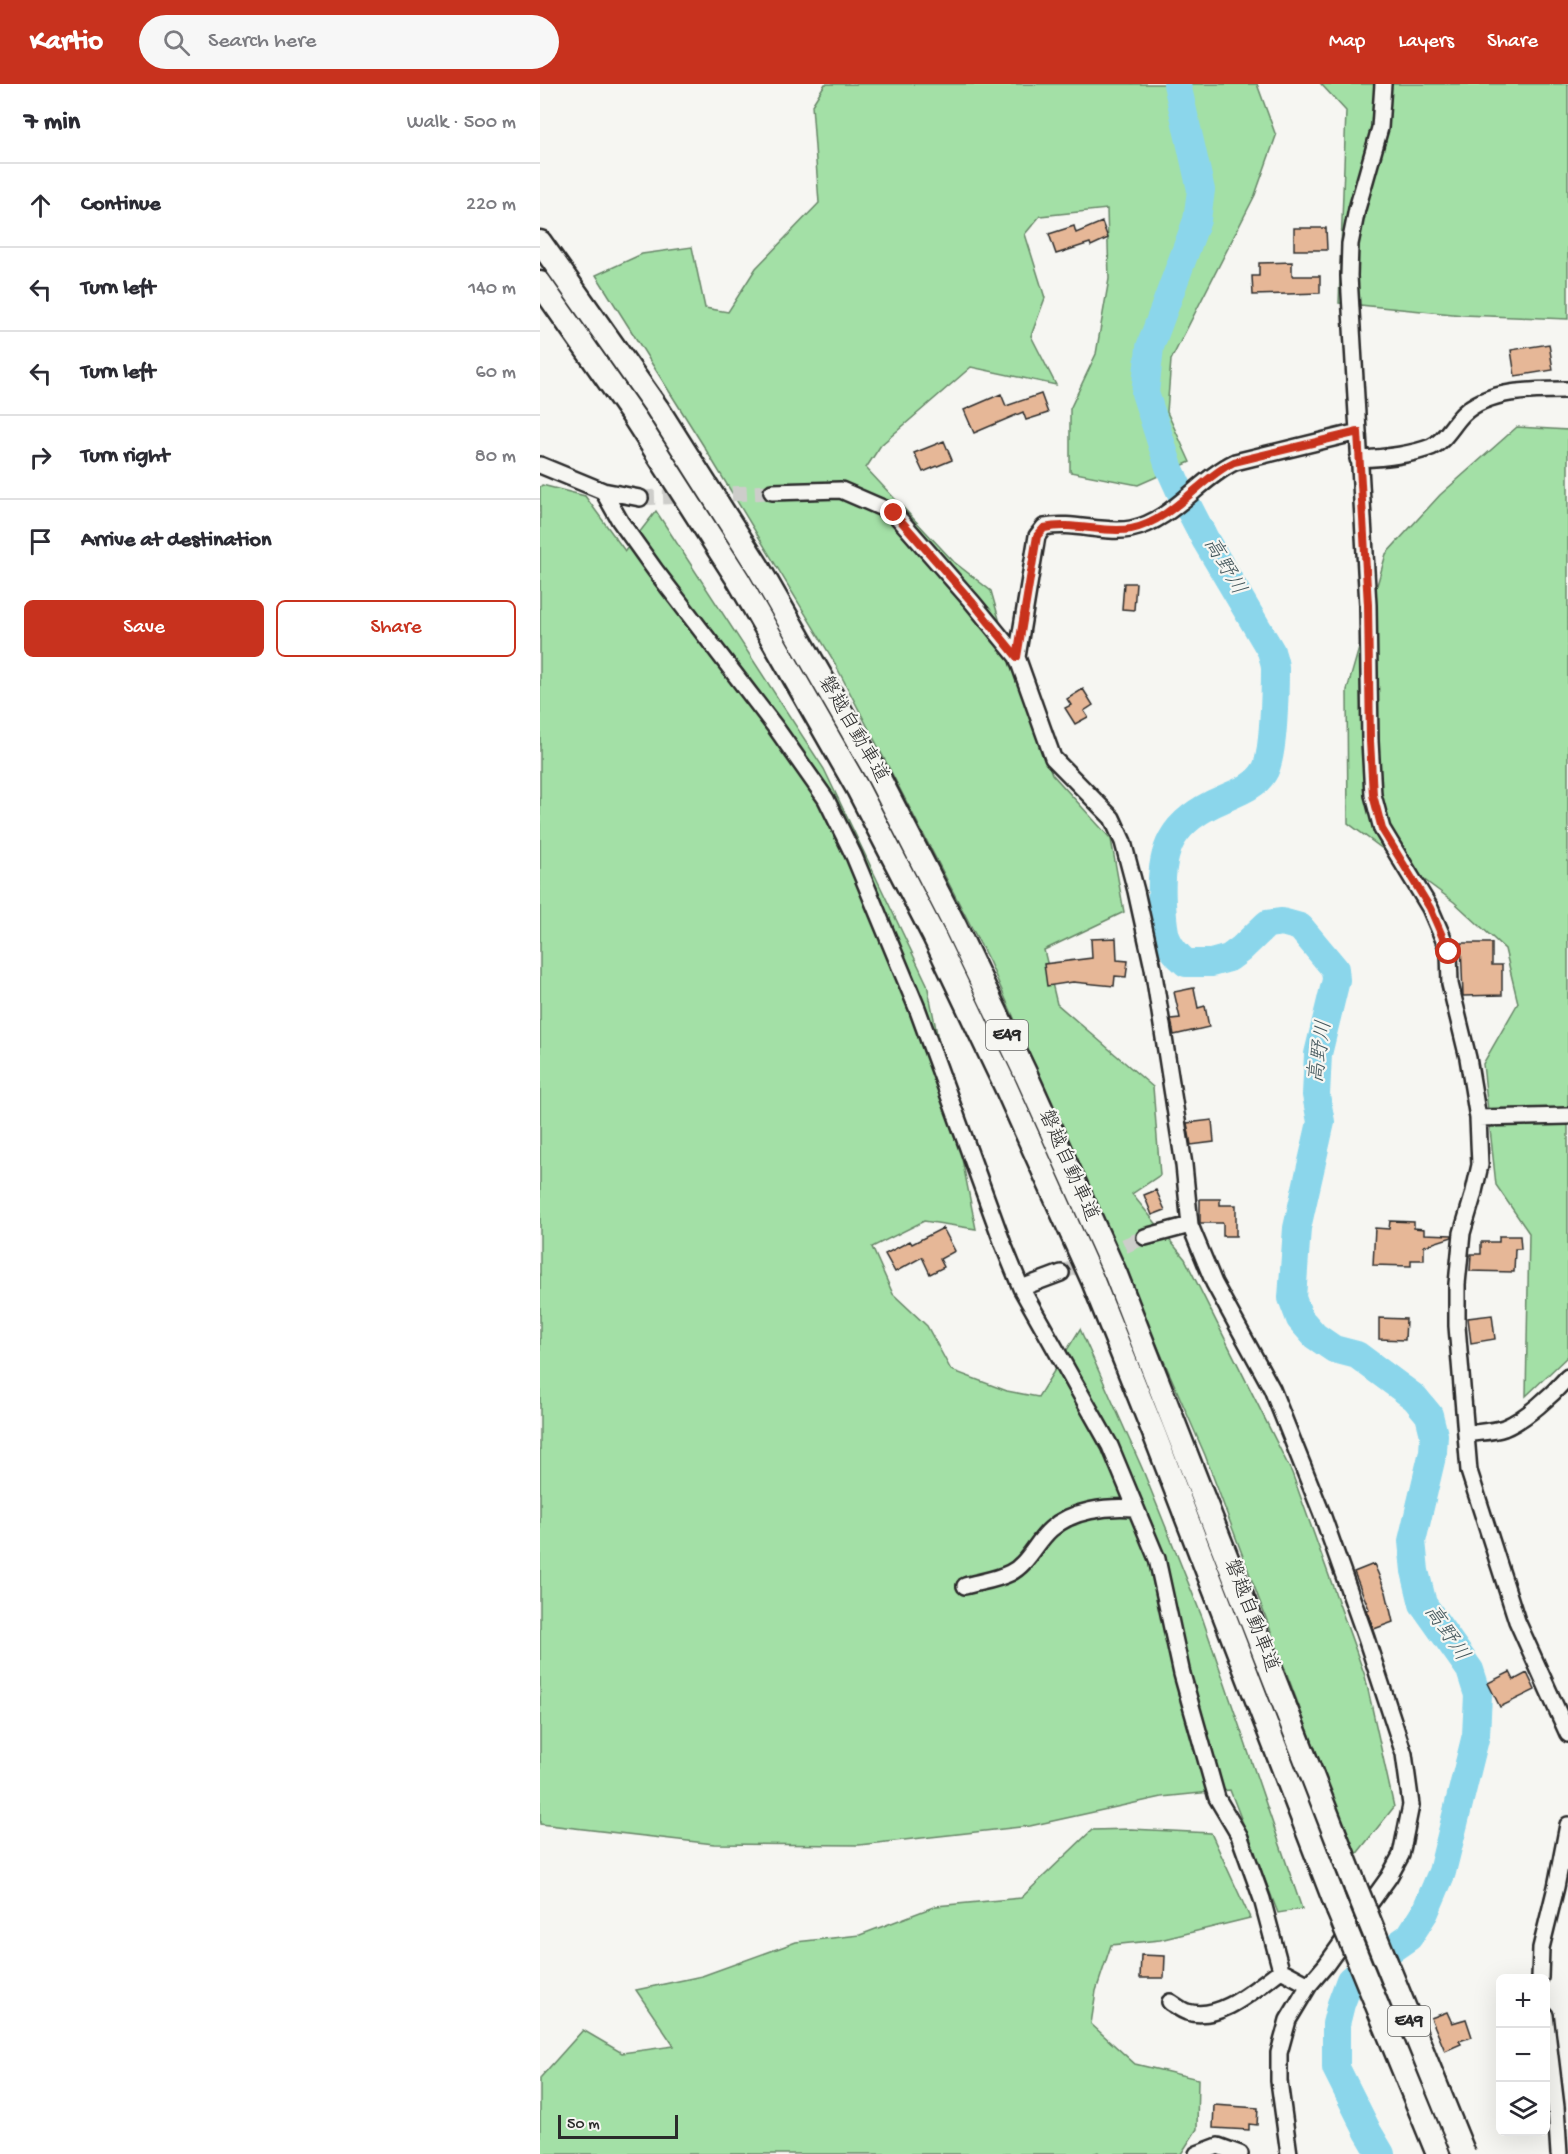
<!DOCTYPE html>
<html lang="en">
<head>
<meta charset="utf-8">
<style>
	body { margin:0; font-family:"Gochi Hand","Klee One",sans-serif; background:#f7f7f7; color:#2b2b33 }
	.controls { position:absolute; right:18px; bottom:18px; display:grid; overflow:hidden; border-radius:9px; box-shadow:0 6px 24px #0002 }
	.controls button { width:54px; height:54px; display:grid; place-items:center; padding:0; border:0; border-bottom:2px solid #e1e1e2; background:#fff; color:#2b2b33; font:30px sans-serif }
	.scale { position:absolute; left:18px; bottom:15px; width:120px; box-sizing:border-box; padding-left:6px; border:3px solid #2b2b2b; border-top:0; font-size:16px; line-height:21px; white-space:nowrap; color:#2b2b2b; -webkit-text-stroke:4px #f6f6f2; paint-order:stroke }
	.stop { position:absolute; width:18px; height:18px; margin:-14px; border:4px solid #c8321e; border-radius:50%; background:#fff }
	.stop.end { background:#c8321e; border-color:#fff; box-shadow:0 2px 6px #0008 }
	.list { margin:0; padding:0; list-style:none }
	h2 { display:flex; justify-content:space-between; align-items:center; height:78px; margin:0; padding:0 24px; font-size:26px }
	h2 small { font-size:20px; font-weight:400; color:#7c7c81 }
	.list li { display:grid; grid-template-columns:39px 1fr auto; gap:18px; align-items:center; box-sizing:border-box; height:84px; padding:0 24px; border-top:2px solid #e1e1e2 }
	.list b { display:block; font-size:22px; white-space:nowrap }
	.list em { font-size:20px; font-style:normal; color:#7c7c81 }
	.actions { display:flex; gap:12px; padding:18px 24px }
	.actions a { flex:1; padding:14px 0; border:2px solid #c8321e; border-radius:9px; text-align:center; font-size:21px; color:#c8321e }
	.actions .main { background:#c8321e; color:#fff }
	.icon { flex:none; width:33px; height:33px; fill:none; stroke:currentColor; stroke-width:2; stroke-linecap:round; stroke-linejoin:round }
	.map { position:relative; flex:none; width:1028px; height:2070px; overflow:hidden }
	header { display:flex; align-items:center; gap:36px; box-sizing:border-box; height:84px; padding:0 30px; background:#c8321e; color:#fff }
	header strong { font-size:28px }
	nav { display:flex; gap:33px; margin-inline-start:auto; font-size:21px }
	.search { width:420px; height:54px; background:#f7f7f7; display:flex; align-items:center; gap:15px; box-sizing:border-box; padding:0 21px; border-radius:33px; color:#7c7c81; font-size:22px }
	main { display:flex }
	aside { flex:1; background:#fff }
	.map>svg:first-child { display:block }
	.green { fill:#a3e0a6; stroke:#678668; stroke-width:1.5 }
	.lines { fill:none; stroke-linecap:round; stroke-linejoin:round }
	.river { stroke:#8bd6eb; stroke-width:28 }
	.building { fill:#e6b797; stroke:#2b2b2b; stroke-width:1.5 }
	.minor-tunnel { stroke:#cdcdca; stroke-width:15; stroke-dasharray:15 8; stroke-linecap:butt }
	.minor-casing { stroke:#2b2b2b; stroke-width:20 }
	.highway-casing { stroke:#2b2b2b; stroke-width:27 }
	.minor { stroke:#f6f6f2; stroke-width:15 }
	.highway { stroke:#f6f6f2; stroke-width:22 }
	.highway-bridge-casing { stroke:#2b2b2b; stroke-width:27; stroke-linecap:butt }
	.highway-bridge { stroke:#f6f6f2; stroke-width:22 }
	.route { stroke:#c8321e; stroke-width:8 }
	.labels { text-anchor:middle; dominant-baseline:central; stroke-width:4.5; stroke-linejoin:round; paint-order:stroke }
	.shield { fill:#f6f6f2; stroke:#686867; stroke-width:1.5 }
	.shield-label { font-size:18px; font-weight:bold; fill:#2b2b2b }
	.street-label { font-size:20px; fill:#2b2b2b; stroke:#f6f6f2 }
	.water-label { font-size:21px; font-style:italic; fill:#43565b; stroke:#f6f6f2 }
</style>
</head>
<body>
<header>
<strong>Kartio</strong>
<div class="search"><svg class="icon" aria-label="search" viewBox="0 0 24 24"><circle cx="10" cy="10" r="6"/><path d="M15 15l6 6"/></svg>Search here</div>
<nav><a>Map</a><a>Layers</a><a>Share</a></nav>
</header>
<main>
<aside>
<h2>7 min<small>Walk · 500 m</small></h2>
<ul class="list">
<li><svg class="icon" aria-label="ahead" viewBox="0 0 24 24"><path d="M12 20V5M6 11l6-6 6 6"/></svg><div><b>Continue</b></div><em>220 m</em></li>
<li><svg class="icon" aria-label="left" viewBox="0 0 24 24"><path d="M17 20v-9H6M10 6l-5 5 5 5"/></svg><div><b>Turn left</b></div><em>140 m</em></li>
<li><svg class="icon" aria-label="left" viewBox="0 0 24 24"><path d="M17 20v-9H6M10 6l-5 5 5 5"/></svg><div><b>Turn left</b></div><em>60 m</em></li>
<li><svg class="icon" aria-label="right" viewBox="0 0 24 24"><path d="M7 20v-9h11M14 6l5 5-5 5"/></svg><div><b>Turn right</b></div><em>80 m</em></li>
<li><svg class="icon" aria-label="arrive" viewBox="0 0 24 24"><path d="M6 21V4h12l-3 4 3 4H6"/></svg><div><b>Arrive at destination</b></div></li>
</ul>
<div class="actions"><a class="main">Save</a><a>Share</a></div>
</aside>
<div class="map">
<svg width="1028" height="2070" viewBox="0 0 1028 2070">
	<rect width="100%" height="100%" fill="#f6f6f2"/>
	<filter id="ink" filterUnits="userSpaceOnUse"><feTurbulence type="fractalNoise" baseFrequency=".0167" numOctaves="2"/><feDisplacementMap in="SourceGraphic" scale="12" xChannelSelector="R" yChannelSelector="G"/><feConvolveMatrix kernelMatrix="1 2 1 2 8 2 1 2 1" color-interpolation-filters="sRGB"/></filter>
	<g filter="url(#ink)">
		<path class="green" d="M285,0H717L736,52L715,111L631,276L627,328L650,378L598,401L530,388V325L556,270L569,195L567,125L500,132L485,150L505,214L491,252L516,301L431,283L341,361L326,384L414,478L451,507L475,591L512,690L571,755L584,828L504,866L517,920L613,1003L620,1091L592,1110L645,1175L752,1389L825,1592L854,1723L815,1772L665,1371L449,877L292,574L163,361L56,191L102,170L152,163L165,224L188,228L216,184L279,119L272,21Z
			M781,0H1028V235L923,231L799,219L806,27Z
			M977,343L1028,346V1272L986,1312L989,1149L956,1101L943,980L978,919L965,865L914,818L808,739L807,606L846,470L900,411Z
			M2,401L45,412L85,467L116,427L284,685L387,900L436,1145L384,1137L332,1163L353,1210L387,1242L411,1286L467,1307L498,1313L540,1245L602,1384L662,1533L762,1825L738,1829L690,1706L622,1713L490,1742L319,1761L174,1760L0,1740V403Z
			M591,1745L671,1749L710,1834L620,1856L571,1861L556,1907L551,1940L595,1980L658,1995L657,2045L641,2070H560L558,2068L552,2070H0V1994L43,1946L82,1969L134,1962L96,1906L162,1892L256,1858L320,1851L396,1822L481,1814L552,1746Z"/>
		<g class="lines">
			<path class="river" d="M637,0L661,106L657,136L610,263L605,309L629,383L639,405L666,457L731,567C732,572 735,578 735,584C735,604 734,674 724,688C715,703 698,708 683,715C631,737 619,765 622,819C624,849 623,859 646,879H671L689,874L701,865L727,840L742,838L760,843L795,885L796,896L778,970L776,1011L781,1038L757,1144L752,1214L760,1235L775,1252L794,1265L817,1271L875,1314L889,1331L894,1351L893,1368L872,1457L875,1487L883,1520L930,1586L938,1611L936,1651L902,1788L885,1828L869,1853L827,1882L810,1896L801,1920L796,1940V1984L828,2048L841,2070"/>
		</g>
		<path class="building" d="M562,138L568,154L551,162L550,159L516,170L509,150L534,142L536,149Z
			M754,144H786L787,166H754Z
			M752,178V192H780V209L713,211L712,192H719V179Z
			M1009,260L1013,286L975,292L971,266Z
			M461,310L466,322L501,310L508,329L486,336L483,328L434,349L424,326Z
			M404,357L412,376L383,388L374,369Z
			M584,499H596L594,526L582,525Z
			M543,605L553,621L544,627L548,633L535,640L525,624L531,621L527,615Z
			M576,854L577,876L588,877L586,893L575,892L574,902L533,898L507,902L504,880L552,874L551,855Z
			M921,859H952V881H962V911L923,912Z
			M654,904L658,924L665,922L669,943L634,951L631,935L640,934L634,908Z
			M672,1036L674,1058L651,1061L647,1039Z
			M616,1106L625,1126L612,1131L604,1111Z
			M660,1115H680V1121H696V1152H683V1139H660Z
			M850,1137L874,1138V1144L884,1145V1150L912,1151V1153L884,1162V1176H871V1182L833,1181L835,1144L849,1145Z
			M403,1144L415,1167L400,1175L404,1183L390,1190L382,1173L355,1188L345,1170L370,1157L372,1160Z
			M959,1152H980L981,1165H975L974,1188L930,1187L931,1170H941V1158H959Z
			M952,1231L955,1255L931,1259L928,1234Z
			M839,1234L866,1235L865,1256L839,1255Z
			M834,1480L846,1508L853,1538L834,1545L826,1526L829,1525L814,1488Z
			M970,1588L974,1596L987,1589L995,1606L960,1623L948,1599Z
			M601,1871L625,1872L624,1894H600Z
			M907,1928L912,1939L926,1935L932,1953L919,1957L921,1960L905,1967L891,1934Z
			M674,2021L718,2024L717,2041L709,2040V2046L673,2044Z"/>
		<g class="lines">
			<path class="minor-tunnel" d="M100,414L232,408
				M521,1189L605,1153"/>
			<g class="minor-casing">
				<path id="minor" d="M818,348L828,521L830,657L833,711L842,745L890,824L909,868L910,900L928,974L938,1034L940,1081L933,1112L922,1149L917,1200V1242L929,1387L977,1537L1028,1650
					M818,375C842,374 868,372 891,363C905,357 912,341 923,330C949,305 995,306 1028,306
					M0,381L63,407L100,414
					M63,407L80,437L115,486L236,644L286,715L314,772L377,924L463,1160L481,1204
					M232,408L301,406L354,429L433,519L477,573L513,674L572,734L583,758L596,807L613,884L644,1081L650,1141L674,1199L732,1305L782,1430L826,1554L864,1670L871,1721L861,1771L849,1793L786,1881L769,1901L748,1936L739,1969V1997L749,2070
					M477,573L497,452L504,443C533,437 562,450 591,445C632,437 659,395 695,378L818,348L809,192L810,160L817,125L840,44L843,0
					M938,1034L1028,1032
					M605,1153L650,1141
					M521,1189L481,1204L570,1362L617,1475L642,1590L677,1714L699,1751L722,1815L741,1886L769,1901
					M926,1350C938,1348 953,1348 964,1344C986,1335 1012,1311 1028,1293
					M425,1502C439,1498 456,1496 470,1489C488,1480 496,1458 511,1445C532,1426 567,1422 594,1424
					M1000,1894L1001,1864L1016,1803L1028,1741
					M630,1918C635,1921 641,1926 647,1928C681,1938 716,1904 741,1886
					M1005,1931L1016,2023L1019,2070
					M657,2070L678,2062L700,2070"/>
			</g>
			<g class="highway-casing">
				<path id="highway" d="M0,158L117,324L218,483L339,694L415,842L487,993L576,1191L816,1804
					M0,199L94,333L199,497L318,705L394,852L465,1001L553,1197L614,1349L798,1826"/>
			</g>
			<use href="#minor" class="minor"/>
			<use href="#highway" class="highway"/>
			<g class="highway-bridge-casing">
				<path id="highway-bridge" d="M816,1804L924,2070
					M798,1826L898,2070"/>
			</g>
			<use href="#highway-bridge" class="highway-bridge"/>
		</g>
	</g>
	<g class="lines" filter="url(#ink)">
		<path class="route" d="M354,429L433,519L477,573L497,452L504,444C533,437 562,450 591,445C632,437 659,395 694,378L818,348L828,521L830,657L833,711L842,745L890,824L909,868"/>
	</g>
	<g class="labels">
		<g class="shield">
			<rect x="446" y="936" width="42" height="30" rx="4.5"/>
			<rect x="848" y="1922" width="42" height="30" rx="4.5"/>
		</g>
		<g class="shield-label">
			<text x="467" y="951">E49</text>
			<text x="869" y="1937">E49</text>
		</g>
		<g class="street-label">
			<text transform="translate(312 646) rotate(60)">磐越自動車道</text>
			<text transform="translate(527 1082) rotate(66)">磐越自動車道</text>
			<text transform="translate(710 1532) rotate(69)">磐越自動車道</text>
		</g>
		<g class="water-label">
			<text transform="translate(683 483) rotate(60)">高野川</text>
			<text transform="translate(782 968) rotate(-82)">高野川</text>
			<text transform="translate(905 1550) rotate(56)">高野川</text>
		</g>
	</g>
</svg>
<div class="controls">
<button>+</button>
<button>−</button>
<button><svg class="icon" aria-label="layers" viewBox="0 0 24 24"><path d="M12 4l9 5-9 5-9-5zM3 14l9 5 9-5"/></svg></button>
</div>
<div class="scale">50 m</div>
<div class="stop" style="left:909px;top:868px"></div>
<div class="stop end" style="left:354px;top:429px"></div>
</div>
</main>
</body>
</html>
